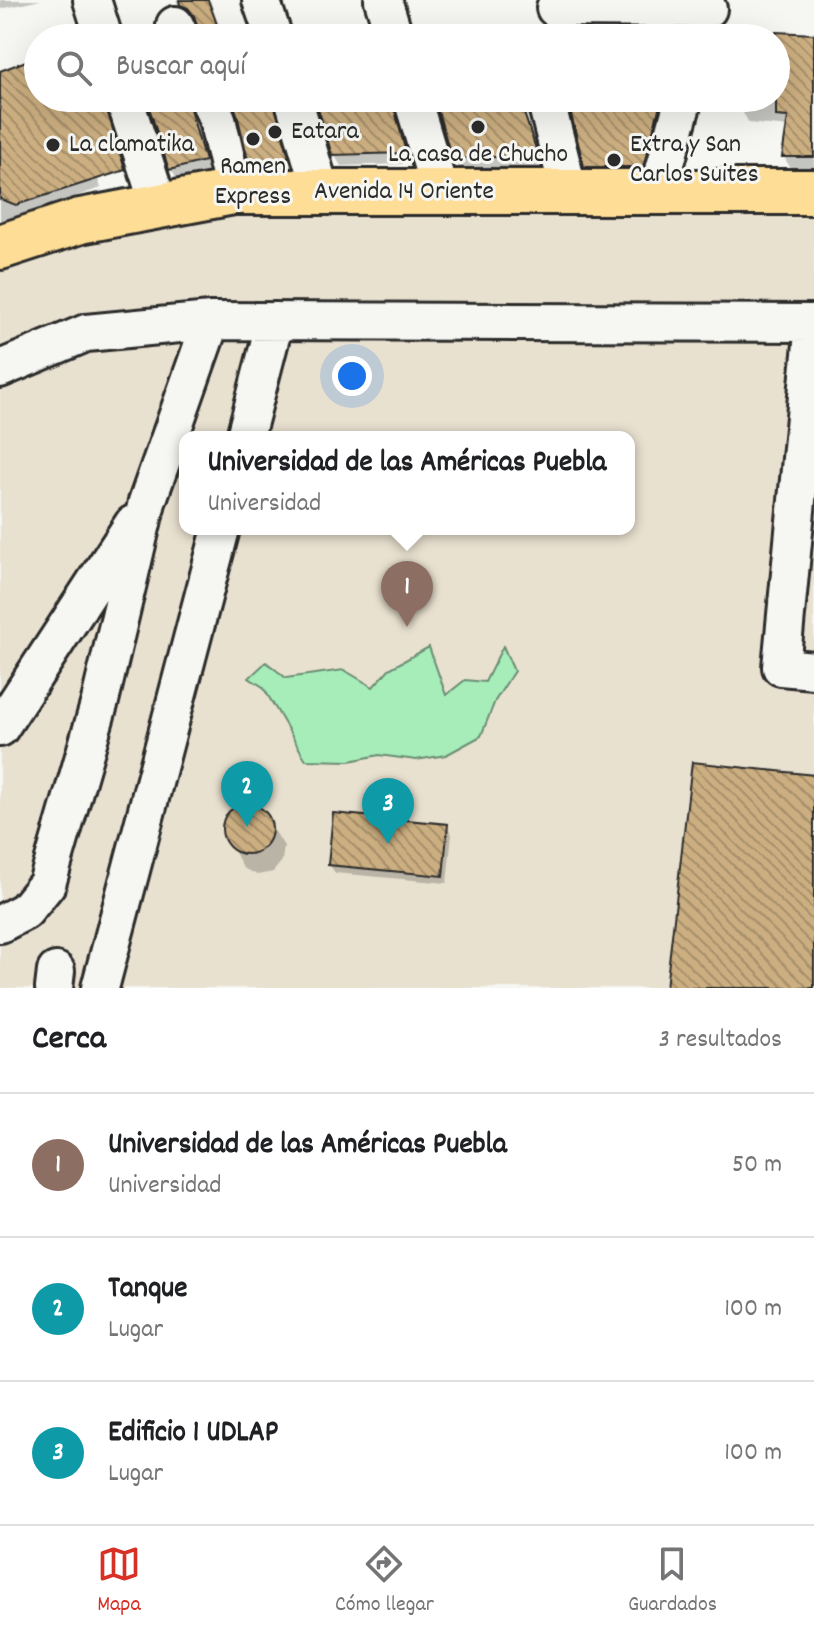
<!DOCTYPE html>
<html lang="es">
<head>
<meta charset="utf-8">
<style>
	body { margin:0; font-family:Dekko,sans-serif; background:#f2f2f2; color:#202124 }
	.you { position:absolute; left:352px; top:376px; width:28px; height:28px; margin:-20px; border:6px solid #fff; border-radius:50%; background:#1a73e8; box-shadow:0 0 0 12px #1a73e833 }
	.badge { display:grid; place-items:center; width:52px; height:52px; border-radius:50%; background:#d93025; color:#fff; font-size:26px; font-weight:700 }
	.pin { position:absolute; translate:-50% -66px; filter:drop-shadow(0 2px 4px #0008) }
	.pin::after { content:''; position:absolute; top:42px; width:28px; height:24px; background:inherit; clip-path:polygon(0 0,100% 0,50% 100%) }
	.popup { position:absolute; left:179px; top:431px; width:456px; height:104px; box-sizing:border-box; display:grid; place-content:center; border-radius:16px; background:#fff; filter:drop-shadow(0 2px 6px #0005); font-size:26px; white-space:nowrap; color:#757577 }
	.popup b { font-size:30px; color:#202124 }
	.popup::after { content:''; position:absolute; left:50%; top:100%; margin-left:-16px; border:16px solid transparent; border-top-color:#fff }
	.list { margin:0; padding:0; list-style:none }
	h2 { display:flex; justify-content:space-between; align-items:center; height:104px; margin:0; padding:0 32px; font-size:34px }
	h2 small { font-size:26px; font-weight:400; color:#757577 }
	.list li { display:grid; grid-template-columns:52px 1fr auto; gap:24px; align-items:center; box-sizing:border-box; height:144px; padding:0 32px; border-top:2px solid #e0e0e0 }
	.list b { display:block; font-size:30px; white-space:nowrap }
	.list p { margin:0; font-size:26px; white-space:nowrap; color:#757577 }
	.list em { font-size:26px; font-style:normal; color:#757577 }
	.icon { flex:none; width:44px; height:44px; fill:none; stroke:currentColor; stroke-width:2; stroke-linecap:round; stroke-linejoin:round }
	.map { position:relative; flex:none; width:814px; height:988px; overflow:hidden }
	.search { position:absolute; background:#fff; box-shadow:0 8px 32px #0002; left:24px; right:24px; top:24px; height:88px; display:flex; align-items:center; gap:20px; box-sizing:border-box; padding:0 28px; border-radius:44px; color:#757577; font-size:30px }
	.sheet { height:536px; background:#fff }
	nav { display:flex; justify-content:space-around; align-items:center; box-sizing:border-box; height:112px; border-top:2px solid #e0e0e0; background:#fff; font-size:22px; color:#757577 }
	nav a { display:grid; justify-items:center; gap:4px }
	nav .on { color:#d93025 }
	.map>svg:first-child { display:block }
	.built { fill:#e9e1d0; fill-rule:evenodd }
	.green { fill:#a7edba; stroke:#698c72; stroke-width:2 }
	.shadow { fill:#0003 }
	.building { fill:url(#building-back-hatch); stroke:#2b2b2b; stroke-width:2 }
	.lines { fill:none; stroke-linecap:round; stroke-linejoin:round }
	.minor-casing { stroke:#2b2b2b; stroke-width:42 }
	.major-casing { stroke:#2b2b2b; stroke-width:50 }
	.minor { stroke:#f6f6f2; stroke-width:36 }
	.major { stroke:#fedd96; stroke-width:44 }
	.poi-dot { fill:#2b2b2b; stroke:#f6f6f2; stroke-width:3 }
	.labels { text-anchor:middle; dominant-baseline:central; stroke-width:6; stroke-linejoin:round; paint-order:stroke }
	.poi-label { font-size:26px; fill:#2b2b2b; stroke:#f6f6f2; text-anchor:start }
	.street-label { font-size:26px; fill:#2b2b2b; stroke:#f6f6f2 }
</style>
</head>
<body>
<div class="map">
<svg width="814" height="988" viewBox="0 0 814 988">
	<defs>
		<pattern id="building-back-hatch" width="6" height="6" patternUnits="userSpaceOnUse" patternTransform="scale(2)"><rect width="6" height="6" fill="#ccaf81"/><path d="M-1 5l2 2M0 0l6 6M5-1l2 2" fill="none" stroke="#a68f6a"/></pattern>
	</defs>
	<rect width="100%" height="100%" fill="#f6f6f2"/>
	<filter id="ink" filterUnits="userSpaceOnUse"><feTurbulence type="fractalNoise" baseFrequency=".0125" numOctaves="2"/><feDisplacementMap in="SourceGraphic" scale="16" xChannelSelector="R" yChannelSelector="G"/><feConvolveMatrix kernelMatrix="1 2 1 2 8 2 1 2 1" color-interpolation-filters="sRGB"/></filter>
	<g filter="url(#ink)">
		<path class="built" d="M243,206L814,214V988H0V265L80,238ZM185,437H629V529H185Z"/>
		<path class="green" d="M503,646L514,671L495,701L481,736L446,755L416,760L379,755L350,761L306,760L263,687L249,678L266,662L286,678L344,670L373,687L389,669L429,647L446,695L465,680L485,682Z"/>
		<path class="shadow" d="M0,0H41L0,9Z
			M176,0H210L223,38H204L195,19L184,16Z
			M491,26L497,38H449L448,34Z
			M747,32L814,36V167H790L784,157L789,127L749,123L743,113V98H776V38H746Z
			M0,74L38,75V98H69L101,188L0,221Z
			M148,98H197L193,109L210,173L178,181L171,169Z
			M233,98H282L278,106V117L293,168L258,175L251,164L239,114Z
			M317,98H382L403,164L341,166L334,154Z
			M436,98H519L543,168L461,171L454,158Z
			M569,98H674L650,179H593L586,166Z
			M248,806L262,811L284,846L282,861L273,872L257,875L243,868L224,831L228,816L234,810Z
			M447,826L452,834L447,883L335,873L330,865Z"/>
		<path class="building" d="M179,0H208L222,38H202L194,16L188,8L180,5Z
			M776,32L814,34V157H782L788,117L776,116Z
			M26,61L38,75V98H104L125,170L16,205L0,199V71Z
			M146,98H187L205,161L169,170Z
			M231,98H273L289,157L249,164L237,114Z
			M315,98H392L406,153L332,155Z
			M434,98H519L538,155L452,159Z
			M567,98H662L643,167H584Z
			M692,762L814,775V988H666Z
			M222 829a25 25 0 1 1 50 0a25 25 0 1 1-50 0Z
			M333,813L448,824L443,876L328,865Z"/>
		<g class="lines">
			<g class="minor-casing">
				<path id="minor" d="M92,0L104,38
					M261,0L274,38
					M383,0L395,38
					M555,8L708,9
					M175,25L181,38
					M124,98L159,206
					M208,98L217,119L234,192
					M293,98L321,192
					M412,98L440,192
					M545,98L569,192
					M658,192L684,98
					M0,369L86,333L211,321L814,323L781,667L814,670
					M245,437L275,321
					M0,728L133,524
					M0,924L25,911L47,884L100,701L147,502L211,321
					M54,988L56,971
					M100,988L221,529"/>
			</g>
			<g class="major-casing">
				<path id="major" d="M0,247L80,221L234,192H814"/>
			</g>
			<use href="#minor" class="minor"/>
			<use href="#major" class="major"/>
		</g>
	</g>
	<g class="poi-dot">
		<circle cx="478" cy="127" r="8"/>
		<circle cx="275" cy="132" r="8"/>
		<circle cx="253" cy="139" r="8"/>
		<circle cx="53" cy="145" r="8"/>
		<circle cx="614" cy="160" r="8"/>
	</g>
	<g class="labels">
		<g class="poi-label">
			<text x="291" y="132">Eatara</text>
			<text x="69" y="145">La clamatika</text>
			<text x="630" y="145">Extra y San<tspan x="630" dy="30">Carlos Suites</tspan></text>
			<text x="478" y="155" text-anchor="middle">La casa de Chucho</text>
			<text x="253" y="167" text-anchor="middle">Ramen<tspan x="253" dy="30">Express</tspan></text>
		</g>
		<g class="street-label">
			<text x="404" y="192">Avenida 14 Oriente</text>
		</g>
	</g>
</svg>
<div class="you"></div>
<div class="pin badge" style="left:407px;top:627px;background:#8d6e63">1</div>
<div class="popup"><b>Universidad de las Américas Puebla</b>Universidad</div>
<div class="pin badge" style="left:247px;top:827px;background:#0f9aa8">2</div>
<div class="pin badge" style="left:388px;top:844px;background:#0f9aa8">3</div>
<div class="search"><svg class="icon" aria-label="search" viewBox="0 0 24 24"><circle cx="10" cy="10" r="6"/><path d="M15 15l6 6"/></svg>Buscar aquí</div>
</div>
<section class="sheet">
<h2>Cerca<small>3 resultados</small></h2>
<ul class="list">
<li><span class="badge" style="background:#8d6e63">1</span><div><b>Universidad de las Américas Puebla</b><p>Universidad</p></div><em>50 m</em></li>
<li><span class="badge" style="background:#0f9aa8">2</span><div><b>Tanque</b><p>Lugar</p></div><em>100 m</em></li>
<li><span class="badge" style="background:#0f9aa8">3</span><div><b>Edificio 1 UDLAP</b><p>Lugar</p></div><em>100 m</em></li>
</ul>
</section>
<nav>
<a class="on"><svg class="icon" aria-label="map" viewBox="0 0 24 24"><path d="M3 6l6-2 6 2 6-2v14l-6 2-6-2-6 2zM9 4v14M15 6v14"/></svg>Mapa</a>
<a><svg class="icon" aria-label="directions" viewBox="0 0 24 24"><path d="M12 3l9 9-9 9-9-9zM9 14v-3h6M13 9l2 2-2 2"/></svg>Cómo llegar</a>
<a><svg class="icon" aria-label="saved" viewBox="0 0 24 24"><path d="M7 4h10v16l-5-4-5 4z"/></svg>Guardados</a>
</nav>
</body>
</html>
